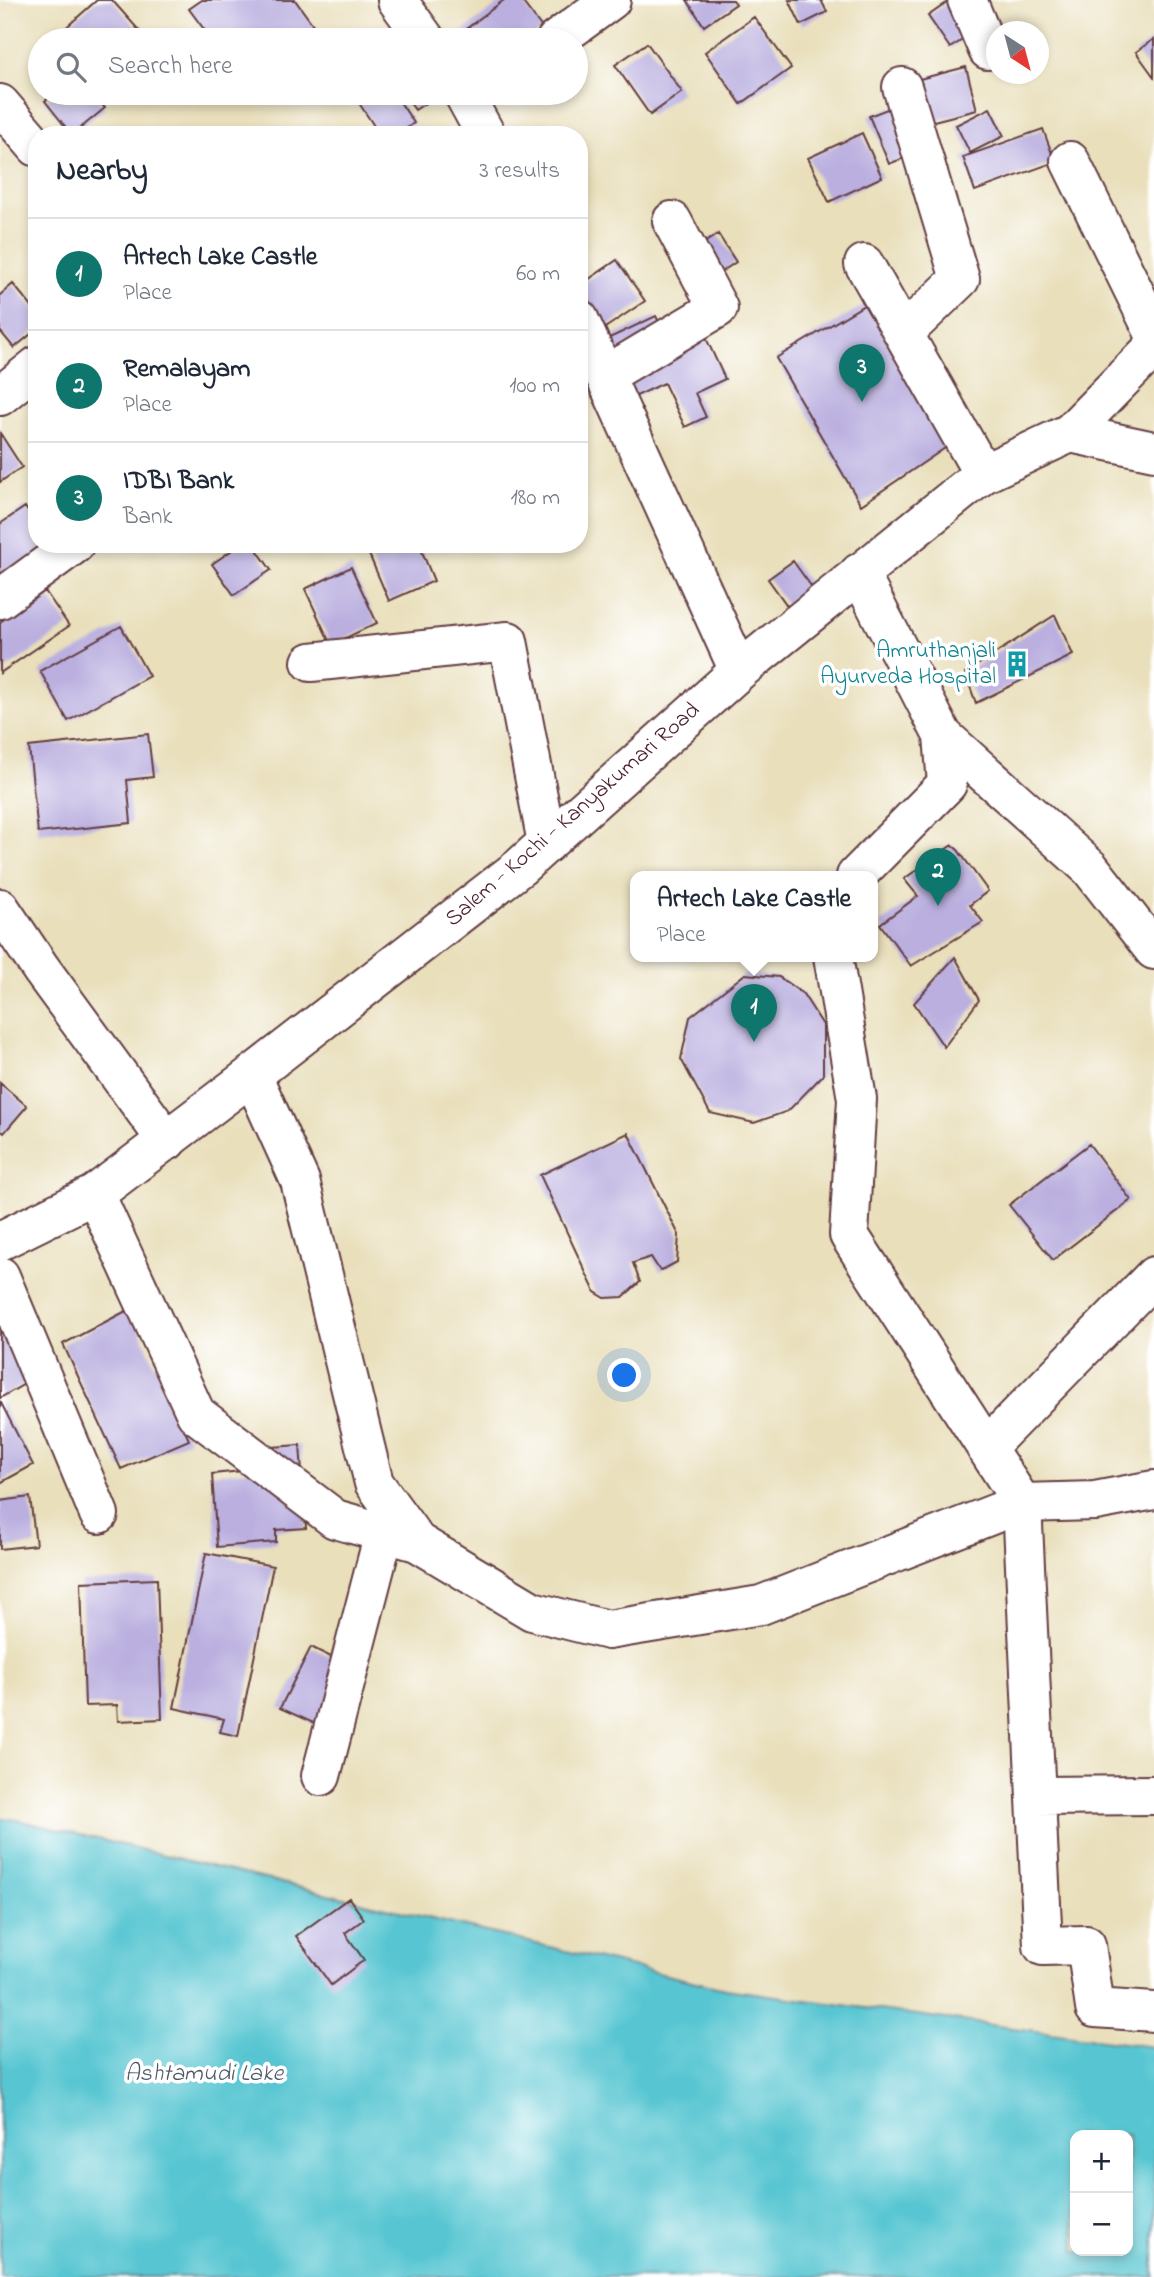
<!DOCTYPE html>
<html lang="en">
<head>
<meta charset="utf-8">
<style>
	body { margin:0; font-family:"Indie Flower",sans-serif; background:#f6f6f7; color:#1f2937 }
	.controls { position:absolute; right:21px; bottom:21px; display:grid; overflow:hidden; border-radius:14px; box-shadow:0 4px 10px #0003 }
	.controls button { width:63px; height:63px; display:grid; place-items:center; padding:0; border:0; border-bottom:2px solid #e0e1e3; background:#fff; color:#1f2937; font:35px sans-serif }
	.compass { position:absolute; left:986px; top:21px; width:63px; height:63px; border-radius:50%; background:#fff; box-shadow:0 4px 10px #0003; rotate:144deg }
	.you { position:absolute; left:625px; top:1376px; width:24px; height:24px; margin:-18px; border:5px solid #fff; border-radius:50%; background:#1a73e8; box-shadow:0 0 0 10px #1a73e833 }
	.badge { display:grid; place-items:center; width:46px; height:46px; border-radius:50%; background:#0f766e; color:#fff; font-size:23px; font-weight:700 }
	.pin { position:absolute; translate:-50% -58px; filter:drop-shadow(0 2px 4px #0008) }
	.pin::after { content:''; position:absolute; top:37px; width:24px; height:21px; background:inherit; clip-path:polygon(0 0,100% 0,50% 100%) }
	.popup { position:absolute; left:630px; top:871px; width:248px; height:91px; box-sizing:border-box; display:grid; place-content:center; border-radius:14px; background:#fff; filter:drop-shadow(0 2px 5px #0005); font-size:23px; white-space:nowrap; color:#747a83 }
	.popup b { font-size:26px; color:#1f2937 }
	.popup::after { content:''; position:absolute; left:50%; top:100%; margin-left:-14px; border:14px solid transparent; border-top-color:#fff }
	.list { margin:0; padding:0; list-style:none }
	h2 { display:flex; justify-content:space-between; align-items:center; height:91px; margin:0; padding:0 28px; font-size:30px }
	h2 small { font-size:23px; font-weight:400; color:#747a83 }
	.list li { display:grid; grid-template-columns:46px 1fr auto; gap:21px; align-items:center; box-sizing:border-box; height:112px; padding:0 28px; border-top:2px solid #e0e1e3 }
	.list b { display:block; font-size:26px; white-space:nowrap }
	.list p { margin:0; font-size:23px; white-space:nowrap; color:#747a83 }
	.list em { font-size:23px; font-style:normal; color:#747a83 }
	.icon { flex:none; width:38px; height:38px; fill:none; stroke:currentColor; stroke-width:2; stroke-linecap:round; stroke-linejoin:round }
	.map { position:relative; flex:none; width:1154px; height:2277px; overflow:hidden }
	.search { position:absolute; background:#fff; box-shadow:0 4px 10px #0003; left:28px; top:28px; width:560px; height:77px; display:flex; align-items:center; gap:18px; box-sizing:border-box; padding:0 24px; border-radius:38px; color:#747a83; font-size:26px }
	.panel { position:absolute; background:#fff; box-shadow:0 4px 10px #0003; left:28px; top:126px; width:560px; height:427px; border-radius:28px }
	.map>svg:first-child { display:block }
	.water { fill:#59c6d2; stroke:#52727e; stroke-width:2; fill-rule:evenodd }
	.building { fill:#baafdf }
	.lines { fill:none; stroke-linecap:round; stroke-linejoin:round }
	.minor-casing { stroke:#623c41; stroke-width:42 }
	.major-casing { stroke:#623c41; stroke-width:42 }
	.minor { stroke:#fff; stroke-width:38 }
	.major { stroke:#fff; stroke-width:38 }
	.labels { text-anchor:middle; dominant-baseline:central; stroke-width:7; stroke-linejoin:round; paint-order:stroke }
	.culture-label { font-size:23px; fill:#0d838f; stroke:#fff; text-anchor:end }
	.street-label { font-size:23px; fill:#4a1f2b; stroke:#fff }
	.water-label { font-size:24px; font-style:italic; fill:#4f5965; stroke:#fff }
</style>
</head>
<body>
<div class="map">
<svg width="1154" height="2277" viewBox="0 0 1154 2277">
	<rect width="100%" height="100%" fill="#fff"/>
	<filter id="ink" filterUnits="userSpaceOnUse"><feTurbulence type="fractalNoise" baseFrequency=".0143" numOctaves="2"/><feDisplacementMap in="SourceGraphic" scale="14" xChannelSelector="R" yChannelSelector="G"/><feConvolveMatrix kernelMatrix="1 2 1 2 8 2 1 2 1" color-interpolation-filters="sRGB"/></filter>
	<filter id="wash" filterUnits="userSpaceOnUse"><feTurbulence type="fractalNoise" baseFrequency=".00686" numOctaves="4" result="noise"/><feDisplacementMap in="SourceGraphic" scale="28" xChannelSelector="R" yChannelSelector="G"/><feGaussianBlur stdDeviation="1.57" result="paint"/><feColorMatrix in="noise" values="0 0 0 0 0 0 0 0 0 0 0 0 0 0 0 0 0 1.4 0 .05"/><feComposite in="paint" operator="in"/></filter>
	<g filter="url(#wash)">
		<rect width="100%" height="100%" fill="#e9dfbb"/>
		<path class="water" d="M0,1818L18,1820L725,1989L1154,2047V2277H0ZM1075,2135H1128V2251H1075Z"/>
		<g id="blocks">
			<path class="building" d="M97,0H112L145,37L141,40H52Z
				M202,0H295L324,40H212L189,9Z
				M504,0H521L543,29L528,40H455L454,38Z
				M687,0H733L736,4L704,26Z
				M789,0H821L827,12L801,25Z
				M951,0L973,33L950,48L928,16Z
				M754,17L791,68L741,104L705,52Z
				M1154,39V77L1136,52Z
				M647,43L682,92L650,115L615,65Z
				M966,67L977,110L918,125L908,82Z
				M55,93H92L105,108L72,135L45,101Z
				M355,93H394L414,123L397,135H380L353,94Z
				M403,93H441L415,110Z
				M900,104L919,152L889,164L869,116Z
				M990,108L1004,136L970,153L956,125Z
				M1043,129L1055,162L975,191L963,157Z
				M862,133L882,177L829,202L808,158Z
				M718,234L736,262L693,291L675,262Z
				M617,260L645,301L605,328L579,292V286Z
				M13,284L37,313V329L14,348L0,331V295Z
				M866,304L948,446L861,505L776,358Z
				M656,316L669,343L701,327L725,379L695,393L706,417L685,427L664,383L630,399L603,341Z
				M0,433L22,467L0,482Z
				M25,507L37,525V544H50L0,583V524Z
				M241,544H253L271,570L234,595L212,564Z
				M386,544H419L434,581L389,601L368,552Z
				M793,561L816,593L791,611L768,579Z
				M351,567L377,623L331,645L305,589Z
				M45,591L69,626L0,673V622Z
				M1055,615L1073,655L976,703L965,673Z
				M121,626L149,676L68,721L40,671Z
				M148,734L153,777L127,780L131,823L38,833L29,747Z
				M952,845L958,850L988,891L970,905L983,922L911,966L880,924L918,896L904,879Z
				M955,957L979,1000L944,1047L914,1003Z
				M745,974L779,977L803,994L823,1025V1075L788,1111L754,1123L710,1113L681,1059L690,1017Z
				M0,1083L27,1106L4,1133L0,1130Z
				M628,1133L679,1235L677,1262L660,1271L651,1257L633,1263L640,1282L623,1297L605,1298L595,1292L540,1175Z
				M1089,1144L1131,1200L1053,1260L1009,1205Z
				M130,1309L189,1440L121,1469L63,1344Z
				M6,1328L33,1379L0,1398V1331Z
				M0,1401L33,1465L0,1483Z
				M300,1445L306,1528L276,1530V1542L217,1547L212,1474L274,1468L272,1447Z
				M30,1497L36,1545L0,1549V1501Z
				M206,1553L273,1566L238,1736L220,1732L224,1719L174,1708Z
				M157,1579L162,1719L118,1721L117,1705L85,1706L81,1582Z
				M311,1647L351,1667L322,1727L280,1708Z
				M349,1898L364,1919L345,1933L364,1960L331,1985L296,1936Z"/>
		</g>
	</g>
	<g filter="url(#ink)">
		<use href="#blocks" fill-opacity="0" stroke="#623c41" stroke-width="2"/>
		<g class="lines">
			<g class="minor-casing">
				<path id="minor" d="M397,0L426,40
					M967,0L988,50
					M556,40L611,0
					M902,87L960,279L904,333
					M463,93L486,135
					M0,104L37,147
					M1070,161L1154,332
					M864,264L983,474
					M579,319L739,671
					M606,375L718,308L672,221
					M0,396L37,366
					M1070,433L1154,347
					M0,599L75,544
					M311,662L508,641L547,843
					M943,736L1090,868L1154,950
					M856,876L947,784L943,736L859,573
					M0,908L41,969L167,1141
					M833,956L857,1099L849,1235L1022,1503L1095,1501L1154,1490
					M252,1075L300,1181L374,1483L417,1542L532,1611L608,1630L761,1605L1022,1503L1043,1946L1086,1945L1095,2008L1154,2012
					M95,1194L196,1414L335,1519L417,1542
					M0,1276L99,1514
					M986,1448L1154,1276
					M321,1776L384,1533
					M1036,1796L1154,1795"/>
			</g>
			<g class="major-casing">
				<path id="major" d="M0,1241L95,1194L252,1075L520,867L739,671L983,474L1070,433L1154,451"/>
			</g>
			<use href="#minor" class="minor"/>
			<use href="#major" class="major"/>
		</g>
	</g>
	<defs>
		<g id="building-bare" transform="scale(2.1)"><path d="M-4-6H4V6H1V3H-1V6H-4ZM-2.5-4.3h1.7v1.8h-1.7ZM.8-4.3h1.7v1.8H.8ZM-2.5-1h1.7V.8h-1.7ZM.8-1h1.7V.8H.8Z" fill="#0f9aa8" stroke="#fff" stroke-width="2.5" paint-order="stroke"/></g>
	</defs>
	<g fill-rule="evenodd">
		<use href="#building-bare" x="1017" y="664"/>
	</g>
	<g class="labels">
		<g class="culture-label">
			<text x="996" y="651">Amruthanjali<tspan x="996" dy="26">Ayurveda Hospital</tspan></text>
		</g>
		<g class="street-label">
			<text transform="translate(573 815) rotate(-41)">Salem - Kochi - Kanyakumari Road</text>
		</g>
		<g class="water-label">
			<text x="204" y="2074">Ashtamudi Lake</text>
		</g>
	</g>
</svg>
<div class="controls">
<button>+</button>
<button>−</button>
</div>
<svg class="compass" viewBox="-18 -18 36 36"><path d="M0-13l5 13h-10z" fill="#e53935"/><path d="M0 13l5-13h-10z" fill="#747a83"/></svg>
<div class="you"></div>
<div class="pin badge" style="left:754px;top:1042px">1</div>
<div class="popup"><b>Artech Lake Castle</b>Place</div>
<div class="pin badge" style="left:938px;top:906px">2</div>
<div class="pin badge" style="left:862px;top:402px">3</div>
<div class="search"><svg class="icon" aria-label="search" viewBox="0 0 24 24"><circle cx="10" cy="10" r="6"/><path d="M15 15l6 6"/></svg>Search here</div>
<section class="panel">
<h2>Nearby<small>3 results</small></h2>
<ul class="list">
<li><span class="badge">1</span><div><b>Artech Lake Castle</b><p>Place</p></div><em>60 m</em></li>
<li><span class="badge">2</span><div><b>Remalayam</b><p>Place</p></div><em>100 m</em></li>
<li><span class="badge">3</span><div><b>IDBI Bank</b><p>Bank</p></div><em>180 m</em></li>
</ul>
</section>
</div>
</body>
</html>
